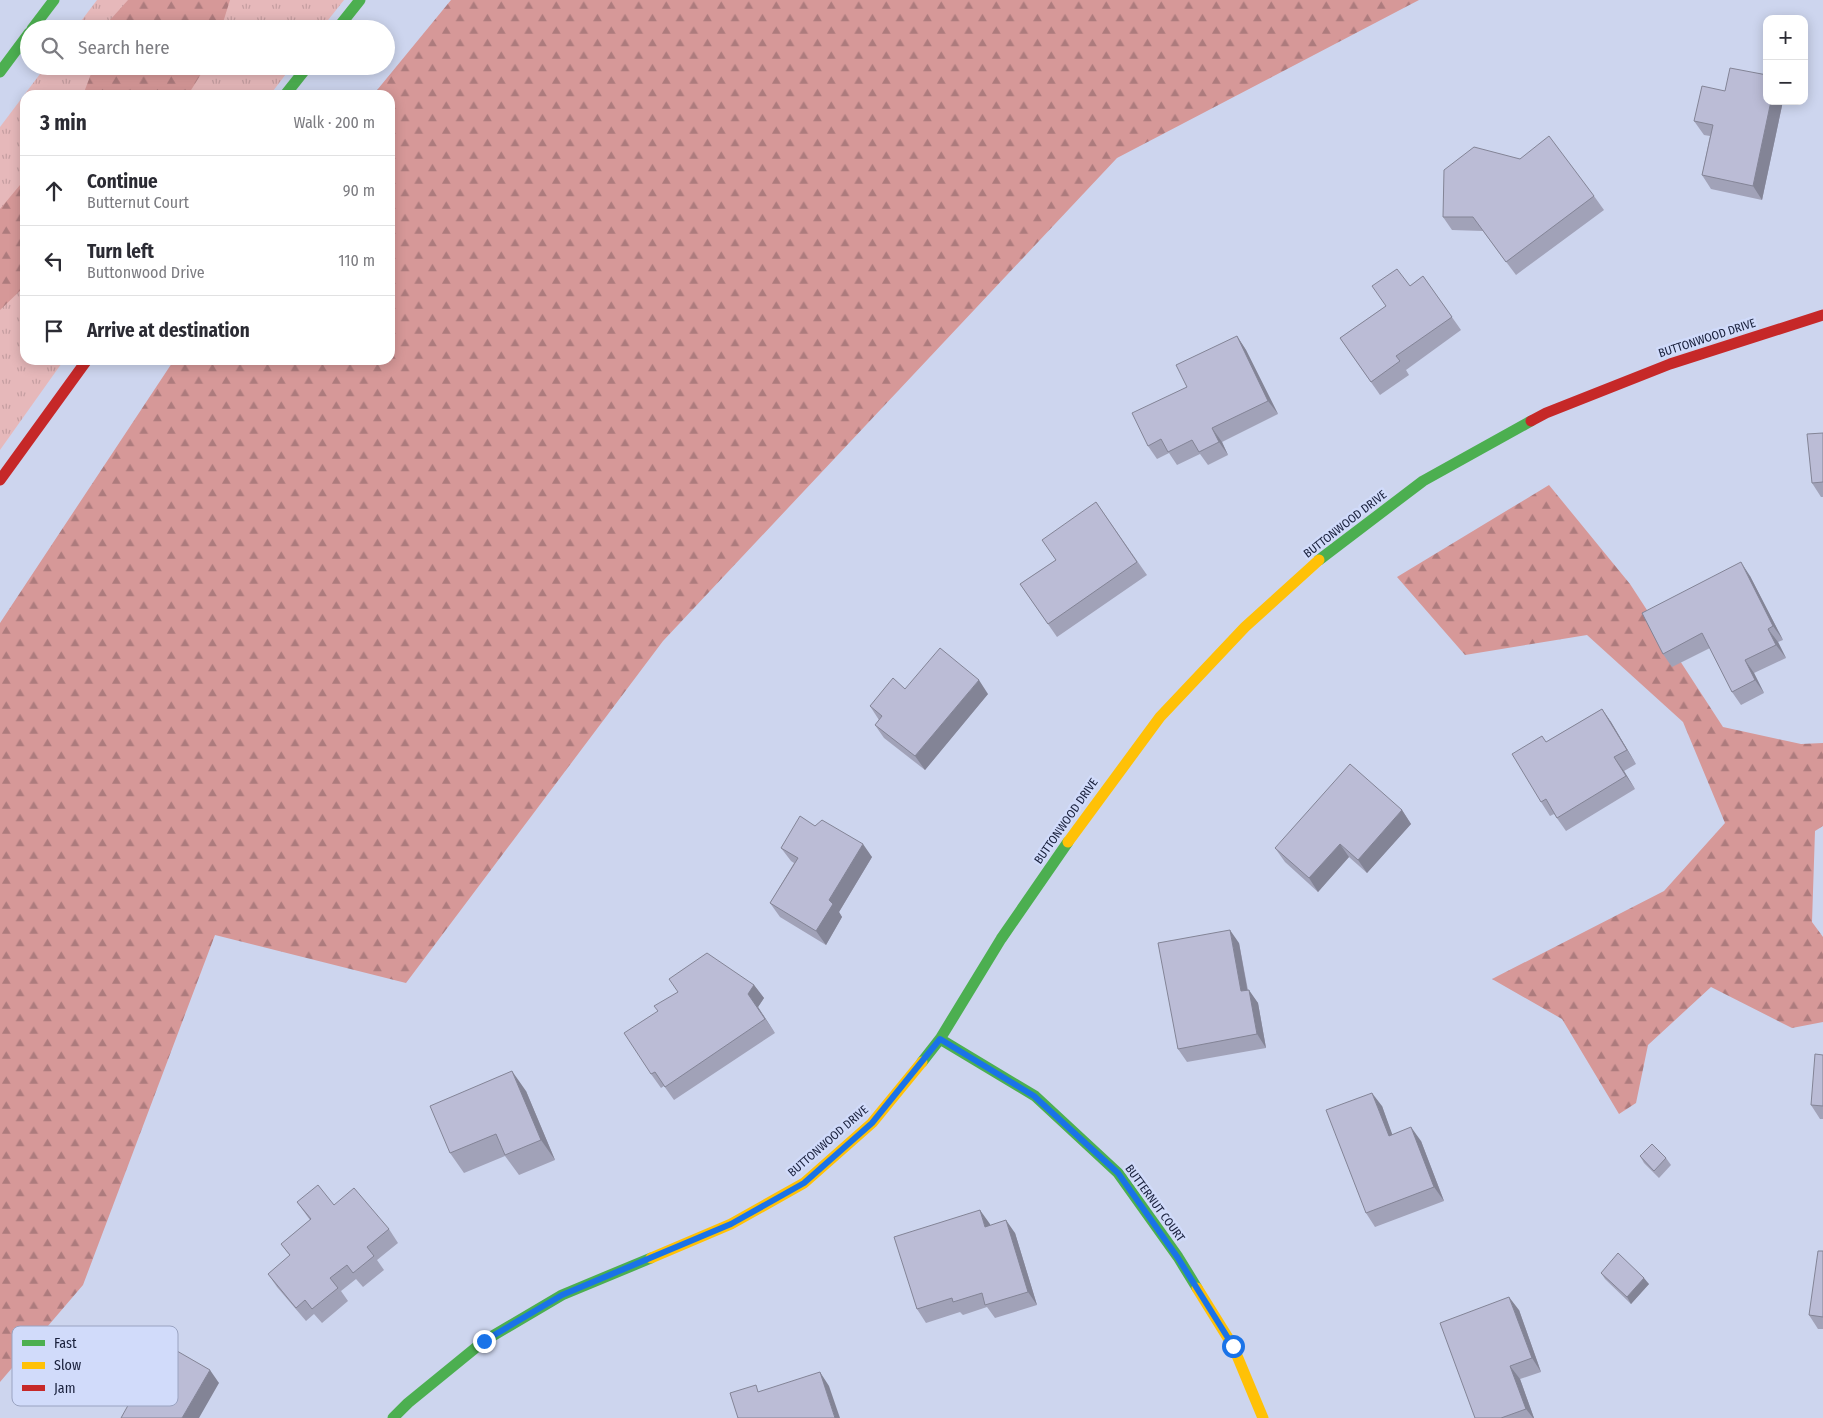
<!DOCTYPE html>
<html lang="en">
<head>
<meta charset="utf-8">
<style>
	body { margin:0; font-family:"Fira Sans Condensed",sans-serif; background:#f7f7f7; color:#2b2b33 }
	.controls { position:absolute; right:15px; top:15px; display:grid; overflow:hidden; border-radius:10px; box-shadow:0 2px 12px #0003 }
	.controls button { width:45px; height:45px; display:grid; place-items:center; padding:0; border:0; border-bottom:1px solid #e1e1e2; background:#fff; color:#2b2b33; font:25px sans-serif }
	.stop { position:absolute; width:15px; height:15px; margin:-11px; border:4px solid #1a73e8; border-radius:50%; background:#fff }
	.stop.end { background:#1a73e8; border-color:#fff; box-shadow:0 1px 5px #0008 }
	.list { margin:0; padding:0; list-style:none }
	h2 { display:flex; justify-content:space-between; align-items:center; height:65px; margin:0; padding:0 20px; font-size:21px }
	h2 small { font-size:16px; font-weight:400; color:#7c7c81 }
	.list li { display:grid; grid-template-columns:32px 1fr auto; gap:15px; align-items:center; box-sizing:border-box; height:70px; padding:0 20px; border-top:1px solid #e1e1e2 }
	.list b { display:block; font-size:19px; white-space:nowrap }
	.list p { margin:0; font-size:16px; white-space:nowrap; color:#7c7c81 }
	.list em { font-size:16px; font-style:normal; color:#7c7c81 }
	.icon { flex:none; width:28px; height:28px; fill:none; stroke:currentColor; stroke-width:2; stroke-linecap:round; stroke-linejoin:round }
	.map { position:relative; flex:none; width:1823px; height:1418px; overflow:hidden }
	.search { position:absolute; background:#fff; box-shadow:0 2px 12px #0003; left:20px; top:20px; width:375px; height:55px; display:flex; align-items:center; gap:12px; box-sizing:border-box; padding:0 18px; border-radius:28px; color:#7c7c81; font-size:19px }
	.panel { position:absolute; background:#fff; box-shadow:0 2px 12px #0003; left:20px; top:90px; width:375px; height:275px; border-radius:15px }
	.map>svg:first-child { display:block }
	.grass { fill:url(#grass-tufts) }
	.forest { fill:url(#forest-firs) }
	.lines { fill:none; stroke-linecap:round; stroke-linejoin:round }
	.fast { stroke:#4caf50; stroke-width:11 }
	.slow { stroke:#ffc107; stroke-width:11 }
	.jam { stroke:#c62828; stroke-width:11 }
	.wall { fill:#a1a2b8 }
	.shaded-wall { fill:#838496 }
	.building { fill:#bbbcd6; stroke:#838496 }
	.route { stroke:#1a73e8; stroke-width:6 }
	.labels { text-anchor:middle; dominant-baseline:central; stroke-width:5; stroke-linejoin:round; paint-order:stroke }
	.street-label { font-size:12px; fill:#181f3b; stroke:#d1dbfa }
	.key { fill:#d1dbfa; stroke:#9aa3c1; stroke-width:1 }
	.key-label { font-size:14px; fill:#181f3b }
</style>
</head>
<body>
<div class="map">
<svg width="1823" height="1418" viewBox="0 0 1823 1418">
	<defs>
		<pattern id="grass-tufts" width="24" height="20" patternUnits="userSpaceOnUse" patternTransform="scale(1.25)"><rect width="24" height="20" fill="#e6b8ba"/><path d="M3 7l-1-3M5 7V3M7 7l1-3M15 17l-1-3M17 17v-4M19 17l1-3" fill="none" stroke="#c59ea1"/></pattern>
		<pattern id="forest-firs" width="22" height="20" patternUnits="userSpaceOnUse" patternTransform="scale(1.25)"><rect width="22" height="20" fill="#d69898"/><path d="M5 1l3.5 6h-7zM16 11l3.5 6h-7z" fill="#ad7b7d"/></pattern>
	</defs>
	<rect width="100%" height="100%" fill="#cdd5ee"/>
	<path class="grass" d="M97,0H344L321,29H75Z
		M46,66H292L270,95H25V360H64L0,450V127Z"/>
	<path class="forest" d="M128,0H230L221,29H107L110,20Z
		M451,0H1419L1117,158L663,641L406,983L215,935L83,1285L0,1382V623L174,360H390V95H373Z
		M94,66H206L188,95H83Z
		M25,179V286L0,310V209Z
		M1549,485L1630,584L1723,727L1801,744L1823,743V826L1815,831L1812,922L1823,937V1022L1792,1028L1711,987L1648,1045L1636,1103L1619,1114L1562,1019L1492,979L1664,891L1725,823L1683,722L1587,635L1465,655L1397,577Z"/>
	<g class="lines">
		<path class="fast" d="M32,29L54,0
			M337,29L360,0
			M0,72L29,33
			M285,95L308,66
			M1319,560L1423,481L1531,421
			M940,1039L1035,1096L1118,1173L1178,1257L1197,1288
			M922,1062L940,1039L1001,939L1068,842
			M393,1418L408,1403L484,1341L562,1295L651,1258"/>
		<path class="slow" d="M1068,842L1160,717L1245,627L1319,560
			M651,1258L731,1224L804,1183L872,1123L922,1062
			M1197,1288L1233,1346L1263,1418"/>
		<path class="jam" d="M1531,421L1546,413L1670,364L1823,315
			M0,480L87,360"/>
	</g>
	<path class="wall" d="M1767,101H1783L1762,200L1711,189L1702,175L1710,136L1704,135L1694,121Z
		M1594,196L1604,210L1516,275L1483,231L1452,230L1443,217Z
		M1423,276L1461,330L1406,370L1409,375L1380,395L1340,338L1386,306L1410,286Z
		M1237,336L1246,350L1278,414L1222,442L1228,455L1208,465L1200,454L1177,465L1169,453L1157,459L1148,446L1187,387Z
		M1823,433V497H1821L1812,483Z
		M1096,502L1147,575L1057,637L1020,584L1056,560Z
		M1750,576L1783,640L1778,642L1786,658L1754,673L1764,693L1741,705L1732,692L1710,648L1672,667L1663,654Z
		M905,689L988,694L925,770L884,738L875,725L879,720L870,706Z
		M1602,709L1611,722L1636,764L1624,771L1635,789L1566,831L1554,814L1550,816L1541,802L1546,742Z
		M1402,810L1411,824L1367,873L1349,857L1318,892L1285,862L1275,848Z
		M815,826L872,857L839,912L842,917L826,945L780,917L770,903L794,863L791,861L781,848Z
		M1239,943L1248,990L1258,1003L1266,1048L1187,1062L1178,1049Z
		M754,985L764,998L758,1007L775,1033L674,1100L664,1086L661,1088L651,1074L658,1011Z
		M1823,1055V1119H1820L1811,1105Z
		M526,1091L555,1160L519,1175L505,1156L464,1173L450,1153Z
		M1382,1106L1392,1135L1421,1141L1444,1201L1375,1227L1366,1213Z
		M1640,1156L1666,1158L1671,1165L1659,1178L1644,1163Z
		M297,1202L334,1205L389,1229L398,1243L377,1260L384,1270L363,1287L356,1279L341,1291L348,1301L322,1323L314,1314L306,1321L277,1287L268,1274L290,1256L281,1244L310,1220Z
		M990,1224V1225L1015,1233L1037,1305L995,1318L987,1307L963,1315L960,1312L926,1323L917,1309Z
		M1823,1251V1329H1818L1809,1315Z
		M1601,1273L1649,1284L1631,1304L1605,1279Z
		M1519,1310L1541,1372L1520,1379L1534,1418H1475Z
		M171,1360L219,1383L133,1396L125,1384Z"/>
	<path class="shaded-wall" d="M1771,101H1783L1762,200L1753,186Z
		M1237,336L1246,350L1278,414L1268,401Z
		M1212,428L1222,442L1228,455L1219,442Z
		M1741,562L1750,576L1783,640L1773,626Z
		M1768,629L1778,642L1786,658L1776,645Z
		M1745,660L1754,673L1764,693L1755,680Z
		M979,680L988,694L925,770L915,756Z
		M1602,709L1611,722L1636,764L1627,750Z
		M1614,757L1624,771L1635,789L1626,776Z
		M1402,810L1411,824L1367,873L1358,860Z
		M863,844L872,857L839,912L842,917L826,945L816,931L829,900Z
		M1340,844L1349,857L1318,892L1309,878Z
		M1230,930L1239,943L1250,1005L1241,991Z
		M754,985L764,998L758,1007L775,1033L748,994Z
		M1249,990L1258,1003L1266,1048L1257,1034Z
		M512,1071L526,1091L555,1160L541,1140Z
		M1372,1093L1382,1106L1398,1150L1389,1136Z
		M1411,1127L1421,1141L1444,1201L1434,1187Z
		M980,1210L990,1224L994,1240L985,1227Z
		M1006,1220L1015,1233L1037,1305L1028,1292Z
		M1644,1278L1649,1284L1631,1304L1627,1297Z
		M1509,1297L1519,1310L1541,1372L1532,1358Z
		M1510,1366L1520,1379L1534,1418H1533L1526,1409Z
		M210,1370L219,1383L199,1418H182Z
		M820,1372L829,1386L840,1418H835Z"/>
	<path class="building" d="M1730,68L1767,75V101H1771L1753,186L1702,175L1713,125L1694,121L1702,86L1725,91Z
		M1549,136L1594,196L1506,262L1473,217H1443L1444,170L1474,147L1520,159Z
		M1397,269L1410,286L1423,276L1452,317L1396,356L1400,361L1371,382L1340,338L1386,306L1372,286Z
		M1237,336L1268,401L1212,428L1219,442L1199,452L1192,440L1168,452L1161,439L1148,446L1132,413L1187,387L1176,365Z
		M1823,433V482L1812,483L1807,434Z
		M1096,502L1137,562L1048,624L1020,584L1056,560L1042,540Z
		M1741,562L1773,626L1768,629L1776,645L1745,660L1755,680L1732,692L1702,633L1663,654L1642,613Z
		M940,648L979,680L915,756L875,725L882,716L870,706L893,678L905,689Z
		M1602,709L1627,750L1614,757L1626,776L1557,818L1546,799L1541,802L1512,754L1542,736L1546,742Z
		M1350,764L1402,810L1358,860L1340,844L1309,878L1275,848Z
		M800,816L815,826L822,820L863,844L829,900L833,904L816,931L770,903L798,858L781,848Z
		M1230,930L1241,991L1249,990L1257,1034L1178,1049L1158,943Z
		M707,953L754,985L748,994L765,1019L665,1087L655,1072L651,1074L624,1033L658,1011L654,1006L678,992L669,979Z
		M1815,1054L1823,1055V1106L1811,1105Z
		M512,1071L541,1140L505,1155L496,1134L450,1153L430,1106Z
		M1372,1093L1389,1136L1411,1127L1434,1187L1366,1213L1326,1110Z
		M1652,1144L1666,1158L1654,1171L1640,1156Z
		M318,1185L334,1205L354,1188L389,1229L367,1247L374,1256L353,1273L347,1265L330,1278L338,1288L312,1309L305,1300L296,1308L268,1274L290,1255L281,1244L311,1219L297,1202Z
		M980,1210L985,1227L1006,1220L1028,1292L985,1305L982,1293L953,1302L952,1298L917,1309L894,1237Z
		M1818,1251H1823V1317L1809,1315Z
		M1618,1253L1644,1278L1627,1297L1601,1273Z
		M1509,1297L1532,1358L1510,1366L1526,1409L1501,1418H1475L1440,1323Z
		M147,1346L171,1360L177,1351L210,1370L182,1418H121L136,1391L125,1384Z
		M820,1372L835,1418H738L730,1393L756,1385L758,1392Z"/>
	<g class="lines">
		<path class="route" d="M484,1341L562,1295L731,1224L804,1183L872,1123L940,1039L1034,1096L1118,1173L1178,1258L1233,1346"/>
	</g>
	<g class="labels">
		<g class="street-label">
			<text transform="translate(1707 338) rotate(-18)">BUTTONWOOD DRIVE</text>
			<text transform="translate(1345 524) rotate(-38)">BUTTONWOOD DRIVE</text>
			<text transform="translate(1066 821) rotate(-55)">BUTTONWOOD DRIVE</text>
			<text transform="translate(828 1141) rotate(-41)">BUTTONWOOD DRIVE</text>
			<text transform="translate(1155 1203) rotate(54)">BUTTERNUT COURT</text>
		</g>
	</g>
	<rect x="12" y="1326" width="166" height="80" rx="8" class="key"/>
	<rect x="22" y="1340" width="23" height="6" fill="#4caf50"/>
	<rect x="22" y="1362" width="23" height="7" fill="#ffc107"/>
	<rect x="22" y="1385" width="23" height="6" fill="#c62828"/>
	<g class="key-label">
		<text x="54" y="1348">Fast</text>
		<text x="54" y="1370">Slow</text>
		<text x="54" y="1393">Jam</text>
	</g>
</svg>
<div class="controls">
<button>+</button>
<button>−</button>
</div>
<div class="stop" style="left:1233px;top:1346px"></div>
<div class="stop end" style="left:484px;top:1341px"></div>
<div class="search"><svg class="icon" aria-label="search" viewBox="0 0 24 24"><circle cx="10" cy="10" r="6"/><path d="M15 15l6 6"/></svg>Search here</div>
<section class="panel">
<h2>3 min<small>Walk · 200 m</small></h2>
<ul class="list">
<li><svg class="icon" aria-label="ahead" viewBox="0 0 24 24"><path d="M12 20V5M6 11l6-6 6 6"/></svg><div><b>Continue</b><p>Butternut Court</p></div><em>90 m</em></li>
<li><svg class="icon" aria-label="left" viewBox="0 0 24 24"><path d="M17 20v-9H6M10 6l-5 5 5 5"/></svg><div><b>Turn left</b><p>Buttonwood Drive</p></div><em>110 m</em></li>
<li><svg class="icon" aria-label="arrive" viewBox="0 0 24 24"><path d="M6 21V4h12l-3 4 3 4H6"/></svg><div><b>Arrive at destination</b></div></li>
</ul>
</section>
</div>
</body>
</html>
